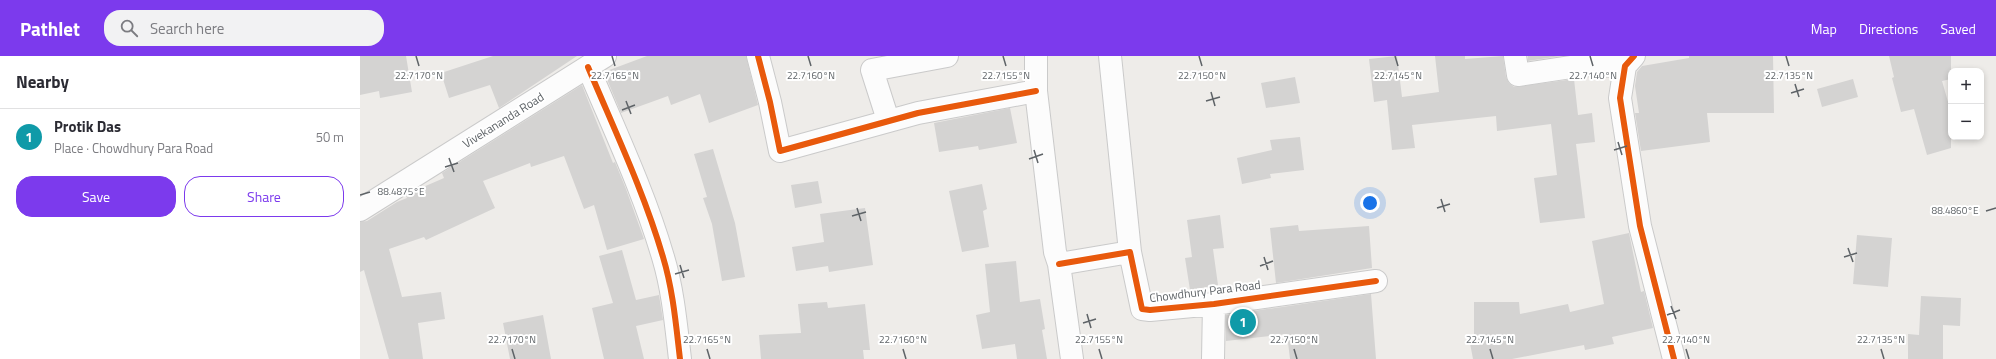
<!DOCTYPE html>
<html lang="en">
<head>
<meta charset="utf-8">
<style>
	body { margin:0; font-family:"Titillium Web",sans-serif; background:#f2f2f3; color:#2b2b33 }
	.controls { position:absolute; right:12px; top:12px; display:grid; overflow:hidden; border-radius:8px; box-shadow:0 2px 6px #0003 }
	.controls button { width:36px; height:36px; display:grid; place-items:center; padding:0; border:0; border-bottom:1px solid #e1e1e2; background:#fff; color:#2b2b33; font:20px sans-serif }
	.you { position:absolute; left:1010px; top:147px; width:14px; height:14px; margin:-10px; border:3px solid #fff; border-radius:50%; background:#1a73e8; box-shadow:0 0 0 6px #1a73e833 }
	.badge { display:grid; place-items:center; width:26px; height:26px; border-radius:50%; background:#7c3aed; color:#fff; font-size:13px; font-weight:700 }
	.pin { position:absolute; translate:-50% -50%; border:2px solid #fff; box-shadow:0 1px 4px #0006 }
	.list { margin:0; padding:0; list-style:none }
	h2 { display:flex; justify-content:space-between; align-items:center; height:52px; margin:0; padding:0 16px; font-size:17px }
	h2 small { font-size:13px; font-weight:400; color:#7c7c81 }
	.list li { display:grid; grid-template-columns:26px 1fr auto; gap:12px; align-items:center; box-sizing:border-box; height:56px; padding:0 16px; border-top:1px solid #e1e1e2 }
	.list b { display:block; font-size:15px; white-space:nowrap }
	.list p { margin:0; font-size:13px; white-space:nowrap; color:#7c7c81 }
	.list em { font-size:13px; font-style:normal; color:#7c7c81 }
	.actions { display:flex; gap:8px; padding:12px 16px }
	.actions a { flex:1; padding:9px 0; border:1px solid #7c3aed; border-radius:16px; text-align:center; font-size:14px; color:#7c3aed }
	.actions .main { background:#7c3aed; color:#fff }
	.icon { flex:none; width:22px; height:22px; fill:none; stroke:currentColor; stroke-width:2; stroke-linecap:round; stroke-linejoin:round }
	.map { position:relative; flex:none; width:1636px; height:303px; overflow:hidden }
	header { display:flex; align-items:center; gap:24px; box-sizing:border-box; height:56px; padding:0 20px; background:#7c3aed; color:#fff }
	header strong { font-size:19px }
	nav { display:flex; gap:22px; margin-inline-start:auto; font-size:14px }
	.search { width:280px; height:36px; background:#f2f2f3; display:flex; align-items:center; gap:10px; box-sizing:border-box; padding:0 14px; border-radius:16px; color:#7c7c81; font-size:15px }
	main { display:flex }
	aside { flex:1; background:#fff }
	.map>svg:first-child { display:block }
	.building { fill:#d4d3d2 }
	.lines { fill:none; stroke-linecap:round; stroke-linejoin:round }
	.minor-casing { stroke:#cacaca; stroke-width:24 }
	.tertiary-casing { stroke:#cacaca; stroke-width:24 }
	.minor { stroke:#fcfcfc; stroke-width:22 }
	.tertiary { stroke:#fcfcfc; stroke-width:22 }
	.cycleway-casing { stroke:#fff; stroke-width:8 }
	.cycleway { stroke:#e8590c; stroke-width:6 }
	.ticks { fill:none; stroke:#5e6367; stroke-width:1.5 }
	.labels { text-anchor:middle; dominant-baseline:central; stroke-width:4; stroke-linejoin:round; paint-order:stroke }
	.street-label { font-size:12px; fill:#5e6367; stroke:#fff }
	.ticks-label { font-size:10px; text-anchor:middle; fill:#5e6367; stroke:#fff; stroke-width:4; stroke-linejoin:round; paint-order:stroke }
</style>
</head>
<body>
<header>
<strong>Pathlet</strong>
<div class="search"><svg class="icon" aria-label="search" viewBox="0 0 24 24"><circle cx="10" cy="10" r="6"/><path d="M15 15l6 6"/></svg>Search here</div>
<nav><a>Map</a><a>Directions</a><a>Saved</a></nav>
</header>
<main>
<aside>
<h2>Nearby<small></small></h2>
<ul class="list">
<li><span class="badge" style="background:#0f9aa8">1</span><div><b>Protik Das</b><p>Place · Chowdhury Para Road</p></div><em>50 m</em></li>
</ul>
<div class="actions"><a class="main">Save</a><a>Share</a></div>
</aside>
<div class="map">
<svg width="1636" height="303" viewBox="0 0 1636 303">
	<rect width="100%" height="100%" fill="#eeece9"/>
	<path class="building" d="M0,0H46L52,36L20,42L19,35L0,39Z
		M133,0H217L139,52L130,29L89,42L81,17Z
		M287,0H386L398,49L349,67L340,38L311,49L308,40L261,57L244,16Z
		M1037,0L1042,41L1079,36L1075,0H1105V3L1143,0L1146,21L1149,27L1154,31L1214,23L1218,59L1232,57L1235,86L1216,88L1225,162L1180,167L1174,122L1197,119L1191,68L1137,75L1136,60L1052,69L1055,92L1032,94L1027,44L1014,46L1009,3Z
		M1168,0H1200L1168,5Z
		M1329,0H1413L1414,57H1347L1350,86L1281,95L1275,57H1279L1275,30L1277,16L1282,10L1329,2Z
		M1529,0H1591V23L1582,25L1591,56V92L1567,99L1554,53L1541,56L1532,22L1534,21Z
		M935,21L940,47L906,52L901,27Z
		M1493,23L1498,41L1462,51L1457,33Z
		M222,29L253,107L255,106L266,133L284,183L247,194L234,149L224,153L204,100L171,111L170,107L123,125L135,152L66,184L64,181L29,193L42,241L81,236L85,263L58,267L63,303H29L4,214L0,216V166L7,165L37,146L47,142L46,140L54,135L84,122L82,117Z
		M650,52L657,87L619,94L618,90L579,96L574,67Z
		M940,81L944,114L910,118L911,122L882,128L877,102L912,94L910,84Z
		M353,93L375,167L385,221L362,225L352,168L343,142L347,141L334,98Z
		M458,125L462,147L435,152L431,129Z
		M622,128L627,153L623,155L629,191L602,196L589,135Z
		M505,152L513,209L469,216L468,210L436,215L432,191L464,186L460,158Z
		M860,159L864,192L853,193L858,229L830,234L825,202L832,201L827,164Z
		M938,169L939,175L1009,170L1012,212L916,227L910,172Z
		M1269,177L1281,236L1284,235L1293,272L1252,281L1254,288L1225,294L1224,289L1152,303H1113L1109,282L1114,281V246H1159L1160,258L1208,248L1210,256L1244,248L1232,185Z
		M1497,179L1532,182L1528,231L1493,228Z
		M262,194L276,244L299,239L303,264L276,270L284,303H244L232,252L253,247L239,200Z
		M656,205L660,246L680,243L685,273L682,274L687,303H657L655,288L622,293L616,259L630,256L625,208Z
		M1011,238L1016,303H930L927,278L866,285V259Z
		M1561,240L1601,242L1600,270L1583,269V303H1548V278L1559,279Z
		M467,246L468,252L505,248L510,294H503L504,303H401L399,279L441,277L438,248Z
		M183,259L191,303H150L143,267Z"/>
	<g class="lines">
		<g class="minor-casing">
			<path id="minor" d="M398,0L410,46L420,95L558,57L676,35
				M676,0V35L695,196L699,208L712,303
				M750,0L770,196
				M1155,0L1158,19L1224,9L1265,10
				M1274,0L1265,10L1260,42L1280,170L1314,303
				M228,11C254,73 284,136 303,201C313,234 316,269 320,303
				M528,64L512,14L587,0
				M699,208L770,196L782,253L790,254L854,248L1016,225
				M853,303L854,248"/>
		</g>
		<g class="tertiary-casing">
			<path id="tertiary" d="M0,154L245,0"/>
		</g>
		<use href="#minor" class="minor"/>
		<use href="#tertiary" class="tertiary"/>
		<g class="cycleway-casing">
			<path id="cycleway" d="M398,0L410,46L420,95L558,57L676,35
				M1274,0L1265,10L1260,42L1280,170L1314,303
				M228,11C254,73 284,136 303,201C313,234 316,269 320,303
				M699,208L770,196L782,253L790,254L854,248L1016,225"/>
		</g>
		<use href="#cycleway" class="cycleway"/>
	</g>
	<path class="ticks" d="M56,0L59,10M252,0L255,10M448,0L451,10M643,0L646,10M839,0L842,10M1035,0L1038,10M1230,0L1233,10M1426,0L1429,10M1435,28L1439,41M851,36L855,50M1431,37L1444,33M266,45L271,58M846,45L860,41M262,54L275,49M1258,86L1262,99M674,94L678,107M1254,94L1267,90M89,102L94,116M669,103L683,98M85,111L98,107M0,139L10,136M1081,143L1085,156M497,152L501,165M1077,152L1090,148M1626,155L1636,152M492,160L506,156M1488,192L1493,206M904,201L908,214M1484,201L1497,197M320,209L324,222M900,210L913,205M315,218L329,214M1311,250L1316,263M727,258L731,272M1307,259L1320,254M723,267L736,263M152,293L155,303M347,293L350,303M543,293L546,303M739,293L742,303M934,293L937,303M1130,293L1133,303M1326,293L1329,303M1521,293L1524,303"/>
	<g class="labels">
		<g class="street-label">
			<text transform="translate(143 64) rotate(-32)">Vivekananda Road</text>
			<text transform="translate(845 235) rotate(-7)">Chowdhury Para Road</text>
		</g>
	</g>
	<g class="ticks-label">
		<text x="59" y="23">22.7170°N</text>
		<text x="255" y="23">22.7165°N</text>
		<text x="451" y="23">22.7160°N</text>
		<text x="646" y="23">22.7155°N</text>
		<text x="842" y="23">22.7150°N</text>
		<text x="1038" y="23">22.7145°N</text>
		<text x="1233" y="23">22.7140°N</text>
		<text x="1429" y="23">22.7135°N</text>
		<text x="41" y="139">88.4875°E</text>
		<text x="1595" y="158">88.4860°E</text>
		<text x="152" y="287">22.7170°N</text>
		<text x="347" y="287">22.7165°N</text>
		<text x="543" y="287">22.7160°N</text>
		<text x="739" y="287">22.7155°N</text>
		<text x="934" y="287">22.7150°N</text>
		<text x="1130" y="287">22.7145°N</text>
		<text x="1326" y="287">22.7140°N</text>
		<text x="1521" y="287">22.7135°N</text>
	</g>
</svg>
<div class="controls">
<button>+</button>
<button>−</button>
</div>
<div class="you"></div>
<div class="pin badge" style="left:883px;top:266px;background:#0f9aa8">1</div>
</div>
</main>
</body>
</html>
